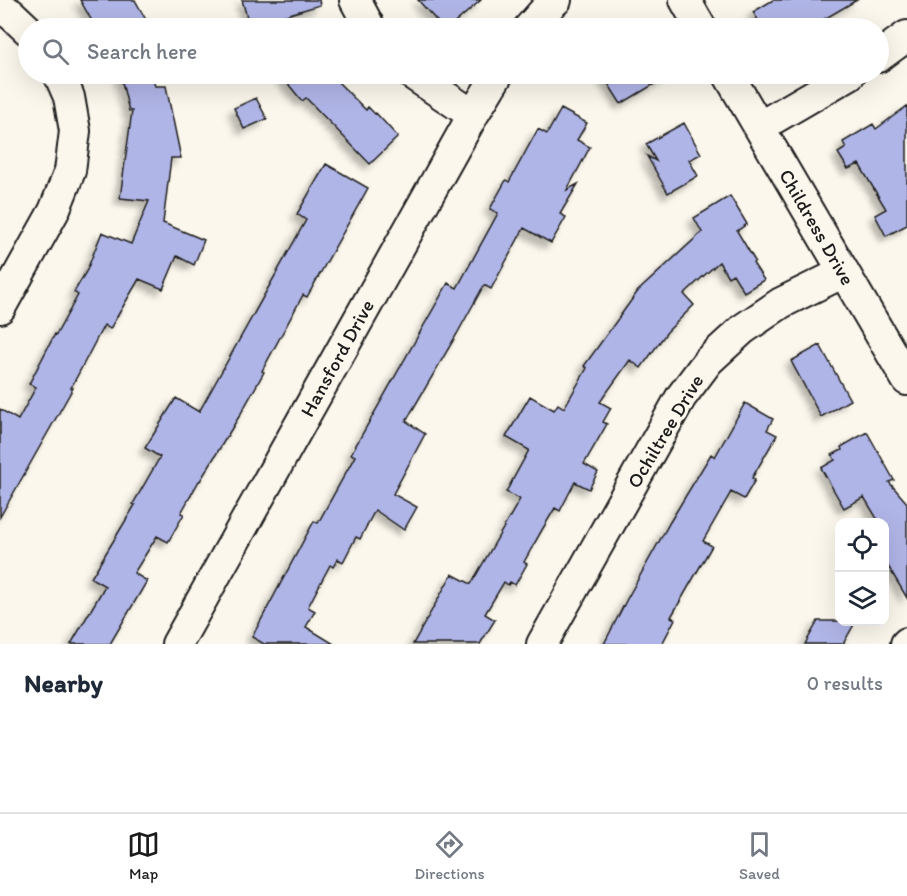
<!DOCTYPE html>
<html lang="en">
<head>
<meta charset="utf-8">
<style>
	body { margin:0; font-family:Itim,sans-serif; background:#f2f2f3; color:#1f2937 }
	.controls { position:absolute; right:18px; bottom:18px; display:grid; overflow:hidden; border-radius:12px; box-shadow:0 6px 24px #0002 }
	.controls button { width:54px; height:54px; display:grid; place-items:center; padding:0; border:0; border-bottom:2px solid #e0e1e3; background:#fff; color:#1f2937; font:30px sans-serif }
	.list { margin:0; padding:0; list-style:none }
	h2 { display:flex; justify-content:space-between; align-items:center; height:78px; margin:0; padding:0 24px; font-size:26px }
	h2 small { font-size:20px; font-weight:400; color:#747a83 }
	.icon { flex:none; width:33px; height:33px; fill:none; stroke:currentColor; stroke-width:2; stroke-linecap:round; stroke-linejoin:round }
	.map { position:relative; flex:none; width:907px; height:644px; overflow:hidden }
	.search { position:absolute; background:#fff; box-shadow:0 6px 24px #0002; left:18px; right:18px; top:18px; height:66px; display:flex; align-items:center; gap:15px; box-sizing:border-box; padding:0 21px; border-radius:33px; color:#747a83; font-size:22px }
	.sheet { height:168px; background:#fff }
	nav { display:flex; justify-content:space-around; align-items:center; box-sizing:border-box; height:84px; border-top:2px solid #e0e1e3; background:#fff; font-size:16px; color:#747a83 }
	nav a { display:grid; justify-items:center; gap:3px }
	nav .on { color:#1c1c1c }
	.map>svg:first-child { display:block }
	.building { fill:#b0b5e7; stroke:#1c1c1c; stroke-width:1.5; filter:url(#shadow) }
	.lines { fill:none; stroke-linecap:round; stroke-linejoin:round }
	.minor-casing { stroke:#1c1c1c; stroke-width:34 }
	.minor { stroke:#fbf7ec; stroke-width:30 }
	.labels { text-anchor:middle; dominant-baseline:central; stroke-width:6; stroke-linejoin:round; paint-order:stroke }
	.street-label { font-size:20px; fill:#1c1c1c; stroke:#fbf7ec }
</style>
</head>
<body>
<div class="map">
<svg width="907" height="644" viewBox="0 0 907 644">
	<defs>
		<filter id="shadow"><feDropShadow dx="-5.5" dy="5.5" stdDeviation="3" flood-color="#0004"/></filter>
	</defs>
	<rect width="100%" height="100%" fill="#fbf7ec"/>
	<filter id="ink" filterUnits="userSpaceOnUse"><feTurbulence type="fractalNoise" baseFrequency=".0167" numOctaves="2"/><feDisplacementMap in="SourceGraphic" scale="12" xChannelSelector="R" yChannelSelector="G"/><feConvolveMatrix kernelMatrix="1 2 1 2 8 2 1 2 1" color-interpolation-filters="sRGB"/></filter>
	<g filter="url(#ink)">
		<path class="building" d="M80,0H135L146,20L131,28H96Z
			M242,0H319L320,5L259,23L257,18L248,21Z
			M418,0H481L449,28H443Z
			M773,0H857L809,28H763L753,12Z
			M120,74H151L155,86H166L181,158H171L163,223L204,240L194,265L177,256L163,289L139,279L110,329L104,325L71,388H73L0,517V409L18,420L36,387L29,384L55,334L56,335L78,295L74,292L87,270L102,232L131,244L149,201L120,198L132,111H129Z
			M280,74H330L366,110L368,107L375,114L376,113L398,137L370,164L306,98L302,101Z
			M602,74H671L621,104Z
			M256,98L267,119L244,129L234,108Z
			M907,106V225L886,236L875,215L886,209L859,164L848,169L838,153L846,148L843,142L873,124L876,129Z
			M561,109L587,123L577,140L590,147L567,190L578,184L560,214L566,217L551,243L524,228L491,289L484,285L457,334L406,421L425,434L393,494L417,507L404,530L375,510L360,539L356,537L343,562L338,559L333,567L330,565L308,607L315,611L306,627L334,644H264L252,637L314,521L318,523L355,456L351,454L448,283L457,288L498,213L490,209L506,180L509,182L538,129L547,134Z
			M684,123L701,154L689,160L698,176L668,193L647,156L656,161L646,144Z
			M326,164L368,188L307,297L303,295L262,371L264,372L240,415L200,481H199L181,513L184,514L168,542L157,536L134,573L147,581L110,644H71L105,586L91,578L135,505L133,504L160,457L145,448L176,398L199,412L306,220L297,214Z
			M730,196L747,224L737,231L755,261L753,263L764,280L744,292L733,274L728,277L719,262L684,294L694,305L667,332L641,368L630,360L600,402L611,408L603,422L607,424L584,464L598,472L589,489L575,482L560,511L555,508L542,530L524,562L527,564L515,585L510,582L508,585L504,582L485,614L495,620L480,644H413L452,574L471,584L520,499L506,492L529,450L506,437L530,396L554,410L558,404L564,408L587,368L584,366L638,291L702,232L694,218Z
			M820,345L850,400L821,417L791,361Z
			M745,403L773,419L767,430L777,435L752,478L755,480L744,499L731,492L703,541L712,546L671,617L675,619L662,644H604L627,599L670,522L711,454L715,457Z
			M867,432L894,480L889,482L907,503V598L885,561V522H879L864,497L844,508L821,468L835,460L832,455L842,450L841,447Z
			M818,621H856L843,644H805Z"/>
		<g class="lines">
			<g class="minor-casing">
				<path id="minor" d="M355,0L370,28
					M685,0L701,28
					M0,8L11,14L28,30
					M529,28L545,10L556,0
					M878,57L907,36
					M412,74L473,115
					M728,74L907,380
					M759,127L850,74
					M0,308L54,211L70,171L75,131L69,97L59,74
					M177,644L473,115L498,74
					M542,644L681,397L708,361L743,329L781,303L844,272
					M906,644L907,643"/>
			</g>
			<use href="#minor" class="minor"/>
		</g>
	</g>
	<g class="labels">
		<g class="street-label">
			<text transform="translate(817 227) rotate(60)">Childress Drive</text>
			<text transform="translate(337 358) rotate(-61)">Hansford Drive</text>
			<text transform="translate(665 431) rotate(-59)">Ochiltree Drive</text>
		</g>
	</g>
</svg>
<div class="controls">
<button><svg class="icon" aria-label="locate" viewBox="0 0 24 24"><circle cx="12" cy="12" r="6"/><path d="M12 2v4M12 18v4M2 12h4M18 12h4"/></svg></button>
<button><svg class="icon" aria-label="layers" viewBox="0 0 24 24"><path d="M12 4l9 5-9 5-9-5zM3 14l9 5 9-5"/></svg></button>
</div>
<div class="search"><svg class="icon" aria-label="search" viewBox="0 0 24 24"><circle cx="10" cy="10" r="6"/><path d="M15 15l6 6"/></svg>Search here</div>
</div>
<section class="sheet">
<h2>Nearby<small>0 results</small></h2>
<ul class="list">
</ul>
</section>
<nav>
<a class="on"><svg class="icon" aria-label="map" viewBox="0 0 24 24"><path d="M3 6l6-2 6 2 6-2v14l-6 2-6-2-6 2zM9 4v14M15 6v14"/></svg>Map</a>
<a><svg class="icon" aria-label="directions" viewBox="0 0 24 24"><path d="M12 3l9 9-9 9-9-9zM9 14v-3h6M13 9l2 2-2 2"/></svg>Directions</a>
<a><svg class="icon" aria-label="saved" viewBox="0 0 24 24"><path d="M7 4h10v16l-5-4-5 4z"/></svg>Saved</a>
</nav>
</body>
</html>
